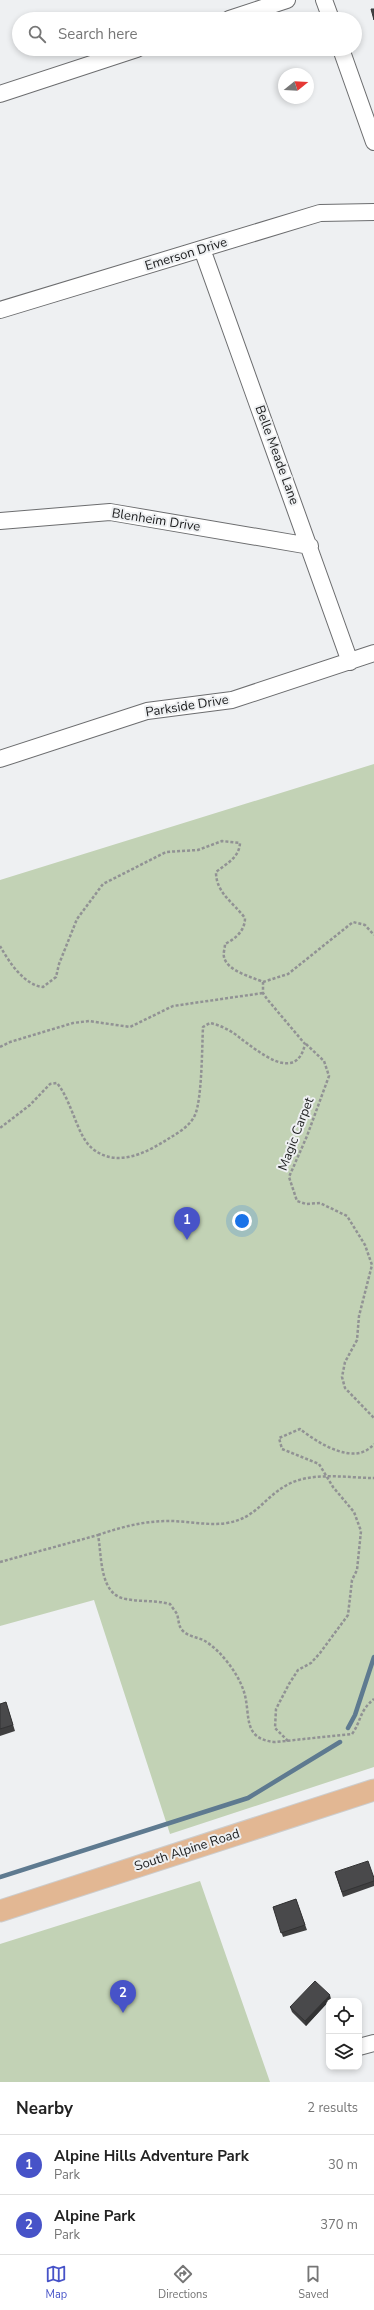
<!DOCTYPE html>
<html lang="en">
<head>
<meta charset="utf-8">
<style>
	body { margin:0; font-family:"Nunito Sans",sans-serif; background:#f2f2f2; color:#222 }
	.controls { position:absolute; right:12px; bottom:12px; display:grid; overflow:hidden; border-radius:8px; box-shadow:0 2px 6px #0003 }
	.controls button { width:36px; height:36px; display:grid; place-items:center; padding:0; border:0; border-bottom:1px solid #e0e0e0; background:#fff; color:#222; font:20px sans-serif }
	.compass { position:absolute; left:278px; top:68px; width:36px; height:36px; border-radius:50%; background:#fff; box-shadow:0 2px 6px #0003; rotate:72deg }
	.you { position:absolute; left:242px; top:1221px; width:14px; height:14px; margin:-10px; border:3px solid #fff; border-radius:50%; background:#1a73e8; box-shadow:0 0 0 6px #1a73e833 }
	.badge { display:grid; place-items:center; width:26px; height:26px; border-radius:50%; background:#4753c8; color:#fff; font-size:13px; font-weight:700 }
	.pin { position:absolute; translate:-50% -33px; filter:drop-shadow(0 1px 2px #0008) }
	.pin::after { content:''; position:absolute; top:21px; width:14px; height:12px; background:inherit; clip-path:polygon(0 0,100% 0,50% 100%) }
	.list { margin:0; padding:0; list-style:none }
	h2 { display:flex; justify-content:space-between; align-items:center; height:52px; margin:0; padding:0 16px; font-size:17px }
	h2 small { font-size:13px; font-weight:400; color:#767676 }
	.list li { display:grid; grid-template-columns:26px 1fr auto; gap:12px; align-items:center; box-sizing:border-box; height:60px; padding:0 16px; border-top:1px solid #e0e0e0 }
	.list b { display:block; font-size:15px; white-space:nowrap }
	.list p { margin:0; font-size:13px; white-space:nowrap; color:#767676 }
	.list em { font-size:13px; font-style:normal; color:#767676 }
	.icon { flex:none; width:22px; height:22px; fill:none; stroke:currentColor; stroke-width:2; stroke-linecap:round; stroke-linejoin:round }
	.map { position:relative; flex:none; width:374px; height:2082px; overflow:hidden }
	.search { position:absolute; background:#fff; box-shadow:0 2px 6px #0003; left:12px; right:12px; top:12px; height:44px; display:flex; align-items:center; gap:10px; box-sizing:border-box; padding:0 14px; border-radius:22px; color:#767676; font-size:15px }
	.sheet { height:172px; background:#fff }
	nav { display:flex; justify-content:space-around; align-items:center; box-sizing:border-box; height:56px; border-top:1px solid #e0e0e0; background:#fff; font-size:11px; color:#767676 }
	nav a { display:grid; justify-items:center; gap:2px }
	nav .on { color:#4753c8 }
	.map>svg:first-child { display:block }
	.green { fill:#c2d2b5 }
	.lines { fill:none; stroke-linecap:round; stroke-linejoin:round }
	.stream { stroke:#5e7a90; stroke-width:4.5 }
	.minor-casing { stroke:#6c6d6f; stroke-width:18 }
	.major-casing { stroke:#cdcdcd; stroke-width:23 }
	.path { stroke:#919294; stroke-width:2.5; stroke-dasharray:3 2; stroke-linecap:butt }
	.minor { stroke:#fff; stroke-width:16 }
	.major { stroke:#e2b793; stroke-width:21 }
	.wall { fill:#3f3f40 }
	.shaded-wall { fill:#333334 }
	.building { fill:#49494b; stroke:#333334 }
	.labels { text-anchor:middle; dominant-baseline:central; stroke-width:4; stroke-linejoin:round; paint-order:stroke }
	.street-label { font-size:13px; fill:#1a1b1c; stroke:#eef0f2 }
</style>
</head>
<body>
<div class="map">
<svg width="374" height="2082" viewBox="0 0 374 2082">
	<rect width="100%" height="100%" fill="#eef0f2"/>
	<path class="green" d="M374,764V1767L170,1834L94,1600L0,1626V880Z
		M200,1881L270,2082H0V1944Z"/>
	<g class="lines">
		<path class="stream" d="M348,1728L355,1715L374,1657
			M0,1877L248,1798L340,1742"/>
		<g class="minor-casing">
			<path id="minor" d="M324,0L331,19
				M229,19L287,0
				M341,49L374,142
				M0,94L137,49
				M202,249L350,662
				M0,310L320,213L374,212
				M0,521L110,512L310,546
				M0,759L147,711L232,700L374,653
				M359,2047L374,2043"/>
		</g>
		<g class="major-casing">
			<path id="major" d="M0,1911L374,1790"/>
		</g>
		<path class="path" d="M0,946C9,962 24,985 43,987L56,977L59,964L77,919L103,884L166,852L198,850L222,841L240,843C239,858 227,863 216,872C216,893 233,902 245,918C245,931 235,939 225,944C225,948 223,953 224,957C227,971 252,977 263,982V993L267,999L305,1044C296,1085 257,1050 240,1038C232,1031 220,1025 210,1023L203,1027C202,1047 202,1099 195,1115C190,1126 178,1133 168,1139C146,1153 117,1168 93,1149C77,1137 73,1103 57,1083L50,1084L30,1105L0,1128
			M263,982L288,974L353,922L365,925L374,935
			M306,1044L324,1061L329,1076L307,1136L289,1177L297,1201L306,1204L320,1203L347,1216L365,1245L372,1265L359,1316L357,1340L345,1362L342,1377L345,1388L374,1418
			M0,1047L10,1042L73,1023L89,1021L130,1027L173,1006L263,993
			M98,1535C121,1527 144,1521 169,1521C188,1521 208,1526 227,1523C257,1518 263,1498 287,1485C312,1471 347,1478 374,1478
			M0,1562L98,1535C102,1556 99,1595 126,1599C141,1602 155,1600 170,1604C172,1607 175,1611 177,1614C179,1620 178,1626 183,1631C189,1637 198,1637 205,1641C220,1650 237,1672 243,1689C252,1712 240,1739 275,1742L352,1734C361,1722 359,1711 374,1699
			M288,1741L275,1728L276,1709L289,1684L298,1670L311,1663L320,1653L348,1615L352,1580L357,1570L361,1531L354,1512L333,1487L319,1464L282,1449L279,1438L300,1429C318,1443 355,1467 374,1444"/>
		<use href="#minor" class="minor"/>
		<use href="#major" class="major"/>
	</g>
	<path class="wall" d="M6,1702L15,1731L0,1736V1704Z
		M335,1872L374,1878V1886L343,1897Z
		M296,1899L307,1930L283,1937L273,1907Z
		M331,1999L306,2026L292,2012L290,2007Z"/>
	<path class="shaded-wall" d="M330,1995L331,1999L306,2026L305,2021Z"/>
	<path class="building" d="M371,9H374V20Z
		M6,1702L13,1725L0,1729V1704Z
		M368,1861L374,1878V1881L342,1892L335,1872Z
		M296,1899L305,1925L281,1933L273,1907Z
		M315,1981L330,1995L305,2021L290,2007Z"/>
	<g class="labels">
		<g class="street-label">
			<text transform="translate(186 254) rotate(-17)">Emerson Drive</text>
			<text transform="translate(277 455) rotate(70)">Belle Meade Lane</text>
			<text transform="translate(156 520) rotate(9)">Blenheim Drive</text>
			<text transform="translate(187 706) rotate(-9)">Parkside Drive</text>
			<text transform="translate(296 1134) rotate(-69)">Magic Carpet</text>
			<text transform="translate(187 1850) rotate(-18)">South Alpine Road</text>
		</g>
	</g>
</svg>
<div class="controls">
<button><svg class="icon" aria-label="locate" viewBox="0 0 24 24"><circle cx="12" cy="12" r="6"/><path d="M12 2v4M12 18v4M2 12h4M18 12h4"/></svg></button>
<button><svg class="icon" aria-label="layers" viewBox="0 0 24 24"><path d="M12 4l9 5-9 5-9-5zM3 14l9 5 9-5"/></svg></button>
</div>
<svg class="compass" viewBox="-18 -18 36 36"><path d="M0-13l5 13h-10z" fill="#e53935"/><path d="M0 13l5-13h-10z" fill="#767676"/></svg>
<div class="you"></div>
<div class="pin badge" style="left:187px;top:1240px">1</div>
<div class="pin badge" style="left:123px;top:2013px">2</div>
<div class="search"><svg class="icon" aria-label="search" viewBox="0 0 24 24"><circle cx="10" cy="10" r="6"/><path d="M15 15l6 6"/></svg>Search here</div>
</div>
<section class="sheet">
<h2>Nearby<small>2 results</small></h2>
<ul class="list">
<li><span class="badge">1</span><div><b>Alpine Hills Adventure Park</b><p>Park</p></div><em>30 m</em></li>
<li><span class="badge">2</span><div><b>Alpine Park</b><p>Park</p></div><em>370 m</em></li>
</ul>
</section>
<nav>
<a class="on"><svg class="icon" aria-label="map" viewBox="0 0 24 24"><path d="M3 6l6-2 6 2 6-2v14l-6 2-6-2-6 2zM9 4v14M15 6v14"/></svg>Map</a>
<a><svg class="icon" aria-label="directions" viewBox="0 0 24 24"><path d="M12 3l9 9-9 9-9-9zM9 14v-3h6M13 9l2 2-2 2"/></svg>Directions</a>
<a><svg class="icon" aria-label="saved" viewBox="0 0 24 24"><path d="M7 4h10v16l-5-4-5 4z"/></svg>Saved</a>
</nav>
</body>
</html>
